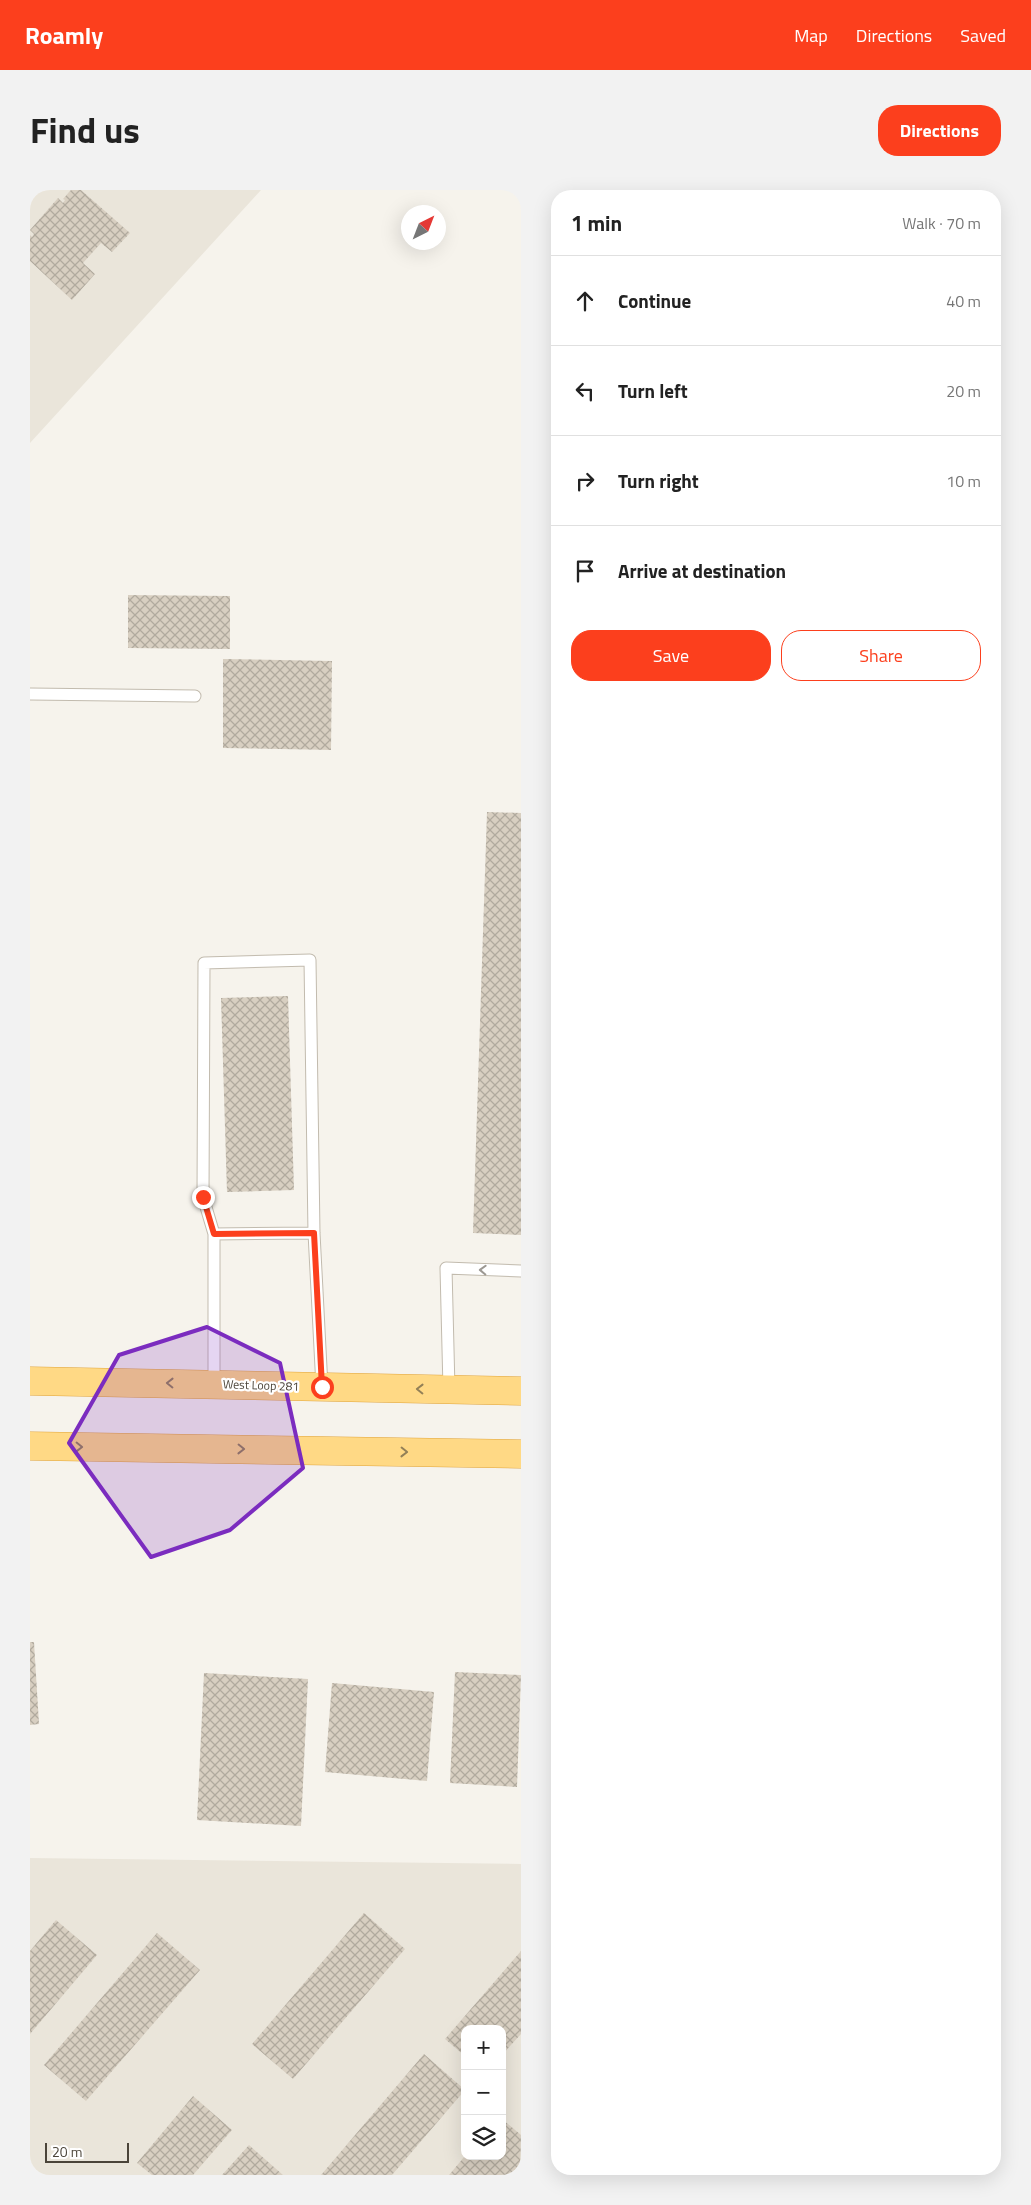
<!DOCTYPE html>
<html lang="en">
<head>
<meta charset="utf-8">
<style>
	body { margin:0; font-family:"Titillium Web",sans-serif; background:#f2f2f2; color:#222 }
	.controls { position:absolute; right:15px; bottom:15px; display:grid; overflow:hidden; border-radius:10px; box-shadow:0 5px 20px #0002 }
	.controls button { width:45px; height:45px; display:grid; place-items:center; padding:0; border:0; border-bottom:1px solid #e0e0e0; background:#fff; color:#222; font:25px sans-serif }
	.compass { position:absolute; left:371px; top:15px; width:45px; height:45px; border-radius:50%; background:#fff; box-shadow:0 5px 20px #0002; rotate:42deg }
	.scale { position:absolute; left:15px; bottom:12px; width:84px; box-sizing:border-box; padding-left:5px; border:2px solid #4b4439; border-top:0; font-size:14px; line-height:18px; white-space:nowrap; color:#4b4439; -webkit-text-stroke:4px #fff; paint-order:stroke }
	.stop { position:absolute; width:15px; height:15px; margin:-11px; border:4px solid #fc3f1d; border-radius:50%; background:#fff }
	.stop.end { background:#fc3f1d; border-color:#fff; box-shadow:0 1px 5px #0008 }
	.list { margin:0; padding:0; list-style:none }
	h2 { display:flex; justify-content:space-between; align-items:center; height:65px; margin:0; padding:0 20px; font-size:21px }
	h2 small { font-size:16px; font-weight:400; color:#767676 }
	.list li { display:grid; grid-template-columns:32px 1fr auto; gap:15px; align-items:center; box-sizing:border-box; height:90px; padding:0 20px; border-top:1px solid #e0e0e0 }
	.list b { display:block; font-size:19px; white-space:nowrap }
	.list em { font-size:16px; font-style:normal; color:#767676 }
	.actions { display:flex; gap:10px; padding:15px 20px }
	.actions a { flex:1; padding:11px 0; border:1px solid #fc3f1d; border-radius:20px; text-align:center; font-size:18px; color:#fc3f1d }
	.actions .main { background:#fc3f1d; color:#fff }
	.icon { flex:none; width:28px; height:28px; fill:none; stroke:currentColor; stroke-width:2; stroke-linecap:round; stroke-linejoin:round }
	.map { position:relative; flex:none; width:491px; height:1985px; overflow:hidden; border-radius:20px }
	header { display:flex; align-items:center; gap:30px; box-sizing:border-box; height:70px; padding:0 25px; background:#fc3f1d; color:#fff }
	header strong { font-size:24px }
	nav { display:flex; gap:28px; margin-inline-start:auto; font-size:18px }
	.intro { display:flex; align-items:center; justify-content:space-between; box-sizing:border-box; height:120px; padding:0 30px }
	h1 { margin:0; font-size:35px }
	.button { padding:12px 22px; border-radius:20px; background:#fc3f1d; color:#fff; font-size:18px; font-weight:700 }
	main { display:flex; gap:30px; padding:0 30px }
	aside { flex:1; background:#fff; border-radius:20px; box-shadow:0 5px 20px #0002 }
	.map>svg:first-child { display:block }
	.residential { fill:#eae5da; fill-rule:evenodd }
	.building { fill:url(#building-cross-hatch) }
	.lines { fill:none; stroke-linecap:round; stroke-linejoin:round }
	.service-casing { stroke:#c2bbae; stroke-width:13 }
	.trunk-casing { stroke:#e0a43c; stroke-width:29 }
	.service { stroke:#fff; stroke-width:11 }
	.trunk { stroke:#ffd985; stroke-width:28 }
	.oneway { stroke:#9c9892 }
	.oneway2 { stroke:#938057 }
	.route { stroke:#fc3f1d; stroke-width:6 }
	.marked { fill:#7b2cbf; fill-opacity:0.2; stroke:#7b2cbf; stroke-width:4; stroke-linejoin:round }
	.labels { text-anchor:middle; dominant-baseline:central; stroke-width:4.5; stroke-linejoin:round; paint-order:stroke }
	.street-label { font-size:12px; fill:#4b4439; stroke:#fff }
</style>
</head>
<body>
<header>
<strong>Roamly</strong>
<nav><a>Map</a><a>Directions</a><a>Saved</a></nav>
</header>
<div class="intro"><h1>Find us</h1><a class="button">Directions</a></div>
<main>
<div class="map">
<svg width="491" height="1985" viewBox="0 0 491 1985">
	<defs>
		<pattern id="building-cross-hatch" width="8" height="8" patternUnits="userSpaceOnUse" patternTransform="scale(1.25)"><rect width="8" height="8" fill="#d8cfc1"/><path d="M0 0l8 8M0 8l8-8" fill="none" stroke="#b1aa9e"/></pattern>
	</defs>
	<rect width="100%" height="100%" fill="#f6f3ec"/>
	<path class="residential" d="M0,0H231L0,253Z
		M0,1668L491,1674V1985H0ZM435,1839H472V1966H435Z"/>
	<path class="building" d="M41,0H51L100,43L82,62L71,53L53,73L65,84L42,110L0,71V45L2,47L4,44L0,40L28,8L33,13L35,10L33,9Z
		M98,405L200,406V459L98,458Z
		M193,469L302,471L301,560L193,558Z
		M457,622L491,623V1045L443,1043Z
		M258,806L264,1000L197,1002L191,808Z
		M0,1452H4L9,1534L0,1535Z
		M425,1482L491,1485L487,1597L420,1593Z
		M174,1483L278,1489L271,1636L167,1630Z
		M302,1493L404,1502L397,1591L295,1582Z
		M334,1723L375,1759L263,1889L222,1854Z
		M26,1730L67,1765L0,1844V1761Z
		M127,1743L170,1780L56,1911L14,1875Z
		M491,1761V1844L472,1865V1839H435V1866L415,1849Z
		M394,1864L435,1900L362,1985H291Z
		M163,1906L202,1940L163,1985H122L107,1973Z
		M472,1929L491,1945L490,1985H419L435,1966H472Z
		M219,1955L253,1985H192Z"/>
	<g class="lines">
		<g class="service-casing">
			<path id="service" d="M0,504L165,506
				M184,1044L173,1007L174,773L280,770L284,1043L292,1197
				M184,1194V1044L284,1043
				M419,1199L416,1078L491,1081"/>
		</g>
		<g class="trunk-casing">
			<path id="trunk" d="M0,1191L491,1201
				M0,1256L491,1264"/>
		</g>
		<use href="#service" class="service"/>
		<use href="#trunk" class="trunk"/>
	</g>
	<defs><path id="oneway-chevron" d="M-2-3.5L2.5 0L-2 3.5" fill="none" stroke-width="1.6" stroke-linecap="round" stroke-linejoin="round" transform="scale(1.25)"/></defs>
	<use class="oneway" href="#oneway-chevron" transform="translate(453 1080) rotate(-178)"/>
	<g class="oneway2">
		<use href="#oneway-chevron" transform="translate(140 1193) rotate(-179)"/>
		<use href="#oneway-chevron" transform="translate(390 1199) rotate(-179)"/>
		<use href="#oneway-chevron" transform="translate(49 1257) rotate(1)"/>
		<use href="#oneway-chevron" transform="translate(211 1259) rotate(1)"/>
		<use href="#oneway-chevron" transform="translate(374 1262) rotate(1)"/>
	</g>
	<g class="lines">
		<path class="route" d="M173,1007L184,1044L284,1043L292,1197"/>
	</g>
	<path class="marked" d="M177,1137L250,1173L273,1278L200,1340L121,1367L39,1253L89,1165Z"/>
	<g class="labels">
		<g class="street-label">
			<text transform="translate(231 1195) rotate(2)">West Loop 281</text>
		</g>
	</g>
</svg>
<div class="controls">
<button>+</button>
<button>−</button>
<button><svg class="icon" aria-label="layers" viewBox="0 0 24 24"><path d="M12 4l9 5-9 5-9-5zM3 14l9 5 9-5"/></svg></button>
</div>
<svg class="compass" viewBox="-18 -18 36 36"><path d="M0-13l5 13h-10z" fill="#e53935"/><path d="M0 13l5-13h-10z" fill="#767676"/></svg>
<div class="scale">20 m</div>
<div class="stop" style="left:292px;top:1197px"></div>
<div class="stop end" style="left:173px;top:1007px"></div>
</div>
<aside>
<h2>1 min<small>Walk · 70 m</small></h2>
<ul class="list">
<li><svg class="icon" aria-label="ahead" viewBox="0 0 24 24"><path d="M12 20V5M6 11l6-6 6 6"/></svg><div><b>Continue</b></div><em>40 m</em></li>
<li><svg class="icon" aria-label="left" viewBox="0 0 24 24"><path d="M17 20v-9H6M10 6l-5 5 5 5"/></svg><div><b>Turn left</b></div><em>20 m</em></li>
<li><svg class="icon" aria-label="right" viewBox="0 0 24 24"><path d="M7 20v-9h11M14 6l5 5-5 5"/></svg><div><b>Turn right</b></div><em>10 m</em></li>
<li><svg class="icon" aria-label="arrive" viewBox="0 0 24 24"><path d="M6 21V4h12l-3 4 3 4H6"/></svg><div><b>Arrive at destination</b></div></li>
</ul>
<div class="actions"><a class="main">Save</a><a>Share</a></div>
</aside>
</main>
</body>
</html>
